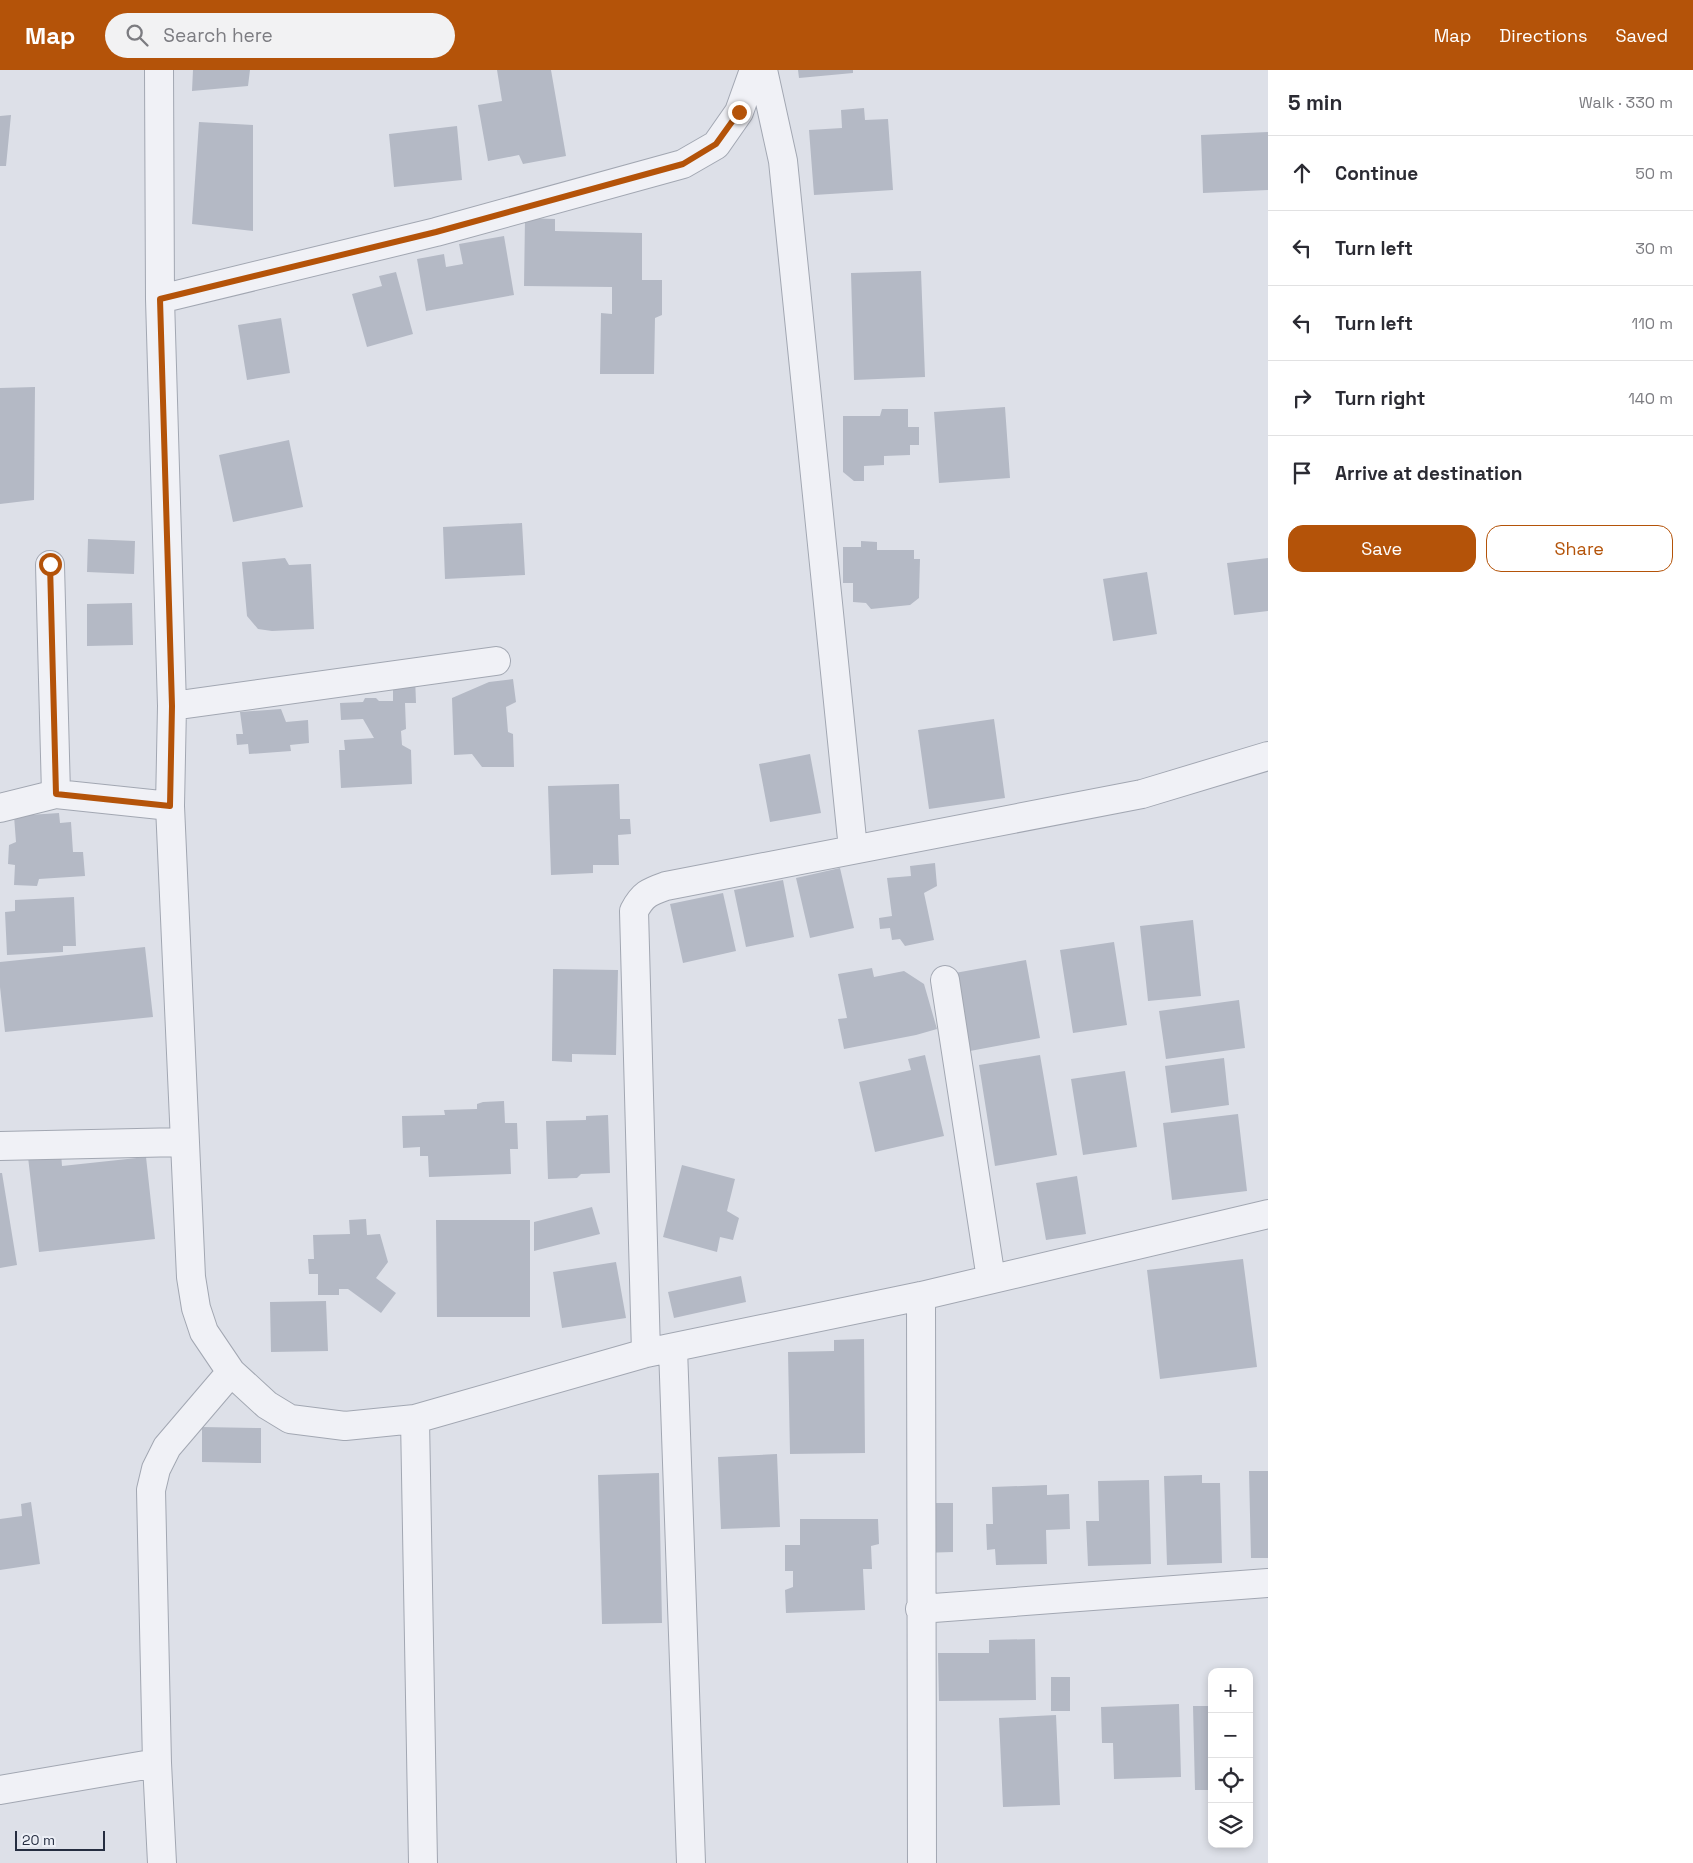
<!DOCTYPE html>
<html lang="en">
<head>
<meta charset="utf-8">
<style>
	body { margin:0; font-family:"Space Grotesk",sans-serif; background:#f2f2f3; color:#2b2b33 }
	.controls { position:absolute; right:15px; bottom:15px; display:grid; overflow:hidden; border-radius:10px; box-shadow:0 2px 8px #0003 }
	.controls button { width:45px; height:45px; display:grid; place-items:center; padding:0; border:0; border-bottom:1px solid #e1e1e2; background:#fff; color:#2b2b33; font:25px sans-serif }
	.scale { position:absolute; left:15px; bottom:12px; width:90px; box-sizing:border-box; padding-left:5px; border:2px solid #252d40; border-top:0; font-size:14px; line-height:18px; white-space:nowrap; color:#252d40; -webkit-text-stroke:4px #eceff6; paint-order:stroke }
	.stop { position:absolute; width:15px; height:15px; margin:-11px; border:4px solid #b45309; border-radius:50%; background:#fff }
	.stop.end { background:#b45309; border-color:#fff; box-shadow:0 1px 5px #0008 }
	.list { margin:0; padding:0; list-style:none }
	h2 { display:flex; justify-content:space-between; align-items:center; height:65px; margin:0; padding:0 20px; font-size:21px }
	h2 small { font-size:16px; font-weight:400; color:#7c7c81 }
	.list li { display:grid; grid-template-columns:32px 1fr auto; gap:15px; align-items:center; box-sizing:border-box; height:75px; padding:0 20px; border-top:1px solid #e1e1e2 }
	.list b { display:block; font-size:19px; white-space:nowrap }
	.list em { font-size:16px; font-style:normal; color:#7c7c81 }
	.actions { display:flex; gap:10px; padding:15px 20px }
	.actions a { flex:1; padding:11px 0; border:1px solid #b45309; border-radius:15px; text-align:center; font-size:18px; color:#b45309 }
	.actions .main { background:#b45309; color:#fff }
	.icon { flex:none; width:28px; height:28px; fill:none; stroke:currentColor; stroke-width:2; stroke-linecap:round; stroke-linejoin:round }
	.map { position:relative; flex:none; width:1268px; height:1793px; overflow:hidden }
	header { display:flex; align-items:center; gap:30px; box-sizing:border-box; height:70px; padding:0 25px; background:#b45309; color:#fff }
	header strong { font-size:24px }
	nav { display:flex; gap:28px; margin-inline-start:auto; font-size:18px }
	.search { width:350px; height:45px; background:#f2f2f3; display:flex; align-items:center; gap:12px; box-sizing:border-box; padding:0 18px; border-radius:28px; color:#7c7c81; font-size:19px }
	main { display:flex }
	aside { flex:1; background:#fff }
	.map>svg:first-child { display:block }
	.building { fill:#b4b9c5 }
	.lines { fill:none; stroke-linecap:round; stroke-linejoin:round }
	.minor-casing { stroke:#a2a7b2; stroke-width:30 }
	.minor { stroke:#f0f1f6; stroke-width:28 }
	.route { stroke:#b45309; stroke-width:6 }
</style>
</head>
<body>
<header>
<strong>Map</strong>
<div class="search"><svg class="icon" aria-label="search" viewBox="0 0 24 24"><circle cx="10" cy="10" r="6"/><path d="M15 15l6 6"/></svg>Search here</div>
<nav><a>Map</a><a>Directions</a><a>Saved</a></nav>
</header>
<main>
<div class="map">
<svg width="1268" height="1793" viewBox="0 0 1268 1793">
	<rect width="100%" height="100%" fill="#dde0e8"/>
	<path class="building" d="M193,0H250L248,16L192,21Z
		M497,0H551L566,86L523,94L519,85L488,91L478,35L502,31Z
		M798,0H853V3L799,8Z
		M864,38L865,50L888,49L893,120L814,125L809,60L842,58L841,40Z
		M11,45L6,96H0V46Z
		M199,52L253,55V161L192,154Z
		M457,56L462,110L394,117L389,64Z
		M1268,62V120L1203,123L1201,65Z
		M525,148L555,149V161L642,163V210H662V245L655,248L654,304H600L601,243L612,244V217L524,216Z
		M504,166L514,225L426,241L417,189L444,184L446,197L463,194L459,174Z
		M921,201L925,307L854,310L851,203Z
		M396,202L413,264L367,277L352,224L382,216L379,206Z
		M281,248L290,303L247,310L238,255Z
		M35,317L34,430L0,434V318Z
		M1005,337L1010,408L939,413L934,342Z
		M882,339H908V357H919V375H910V385L884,386V395L864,396V411H854L843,402V346H880Z
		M289,370L303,437L233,452L219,385Z
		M522,453L525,505L445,509L443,457Z
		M88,469L135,471L134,504L87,502Z
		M861,471L877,472V480H914V489H920L919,528L910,535L871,539L866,533L853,532V513H843V477H861Z
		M285,488L289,495L311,494L314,559L272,561L258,559L247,546L242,492Z
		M1268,488V541L1234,545L1227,493Z
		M1147,502L1157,564L1113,571L1103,509Z
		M132,533L133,575L87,576V534Z
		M415,606L416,633H405L406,659L401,661L402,675L411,680L412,714L341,718L339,680H345L344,670L374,668L363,649L341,650L340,633L363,632L365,628H376L379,631H393V619H398V607Z
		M513,609L516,632L506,637L508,662L513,664L514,697H482L472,684L454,685L452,628L489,612Z
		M281,639L286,652L308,650L309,673L290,675L291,681L249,684L248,674L237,675L236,664H243L240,642Z
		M994,649L1005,728L929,739L918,660Z
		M810,684L821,743L770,752L759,694Z
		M619,714L620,749H630L631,764L618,765L619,795H593V803L551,805L548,716Z
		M59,743L60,753L71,752L73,782H83L85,806L39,809L37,816L14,815L15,795L8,794L9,775L16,772L14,746Z
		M935,793L937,816L924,823L934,870L905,876L900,869L892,870L890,858L880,859L879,848L892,846L887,808L911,806L910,796Z
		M840,798L854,858L810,868L796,808Z
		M783,810L794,867L746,877L734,820Z
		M723,823L736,881L683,893L670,834Z
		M74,827L76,876H63V882L7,885L5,842L15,841V830Z
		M1193,850L1201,926L1148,931L1140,856Z
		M1114,872L1127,955L1073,963L1060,880Z
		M145,877L153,947L5,962L0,917V892Z
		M1026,890L1040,968L970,981L955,903Z
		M872,898L874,907L904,901L924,914L937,959L916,965L844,979L838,949L847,948L838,904Z
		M553,899L618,900L616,985L572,984V992L552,991Z
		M1239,930L1245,978L1166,989L1159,941Z
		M925,985L944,1066L875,1082L859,1012L911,1000L908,989Z
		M1040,985L1057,1085L995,1096L979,995Z
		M1224,988L1229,1035L1171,1043L1165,996Z
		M1125,1001L1137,1077L1083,1085L1071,1009Z
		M504,1031L505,1053H517L518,1079H510L511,1104L429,1107L428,1086H420V1077L403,1078L402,1046L445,1045L444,1040L477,1039V1034L483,1032Z
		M1238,1044L1247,1121L1172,1130L1163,1053Z
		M608,1045L610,1103L581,1104L577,1108L548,1109L546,1051L586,1050V1046Z
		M61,1083L62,1096L146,1087L155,1169L39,1182L28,1087Z
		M682,1095L735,1109L727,1141L739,1148L733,1170L720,1167L717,1182L663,1167Z
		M0,1103H2L17,1195L0,1198Z
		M1077,1106L1086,1164L1046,1170L1036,1113Z
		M592,1137L600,1164L534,1181V1152Z
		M366,1149L367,1165L380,1164L388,1192L376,1208L396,1223L381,1243L348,1219H339V1225H318V1204H309L308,1189H314L313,1165L350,1164L349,1150Z
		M436,1150H530V1247H437Z
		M1243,1189L1257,1297L1160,1309L1147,1200Z
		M616,1192L626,1248L562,1258L553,1202Z
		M741,1206L746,1232L674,1248L668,1222Z
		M326,1231L328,1281L271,1282L270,1232Z
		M864,1269L865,1383L790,1384L788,1282L834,1281V1270Z
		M202,1357L261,1358V1393L202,1392Z
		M777,1384L780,1457L721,1459L718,1387Z
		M1249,1401H1268V1488H1251Z
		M659,1403L662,1553L602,1554L598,1405Z
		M1202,1405V1413H1220L1222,1493L1167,1495L1164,1406Z
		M1149,1410L1151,1494L1088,1496L1086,1451H1099L1098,1411Z
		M1047,1415V1425L1069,1424L1070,1459L1046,1460L1047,1494L996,1495L995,1479L987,1480L986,1454H993L992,1417Z
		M31,1432L40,1494L0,1500V1449L22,1446L21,1434Z
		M921,1433H953V1482L921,1483Z
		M800,1449H878L879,1474L871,1476L872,1499H863L865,1540L786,1543L785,1520L793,1517V1501H785V1475H800Z
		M1035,1569L1036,1630L939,1631L938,1583H989V1570Z
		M1051,1607H1070V1641H1051Z
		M1179,1634L1181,1707L1114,1709L1113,1673H1102L1101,1637Z
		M1193,1636H1212V1720H1195Z
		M1056,1645L1060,1735L1003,1737L999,1648Z"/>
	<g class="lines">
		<g class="minor-casing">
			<path id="minor" d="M159,0L160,229L172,636L170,736L191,1207L196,1238L204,1262L231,1302L267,1335L290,1349L345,1356L415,1349L646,1283L921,1226L1268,1144
				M763,0L783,91L853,779
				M160,229L436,162L683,94L716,75L739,42L754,0
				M50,495L56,724
				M172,636L496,591
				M0,738L56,724L170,736
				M945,910L991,1209
				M0,1076L183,1072
				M921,1226L922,1793
				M673,1278L691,1793
				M646,1283L634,841C643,824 649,822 666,816L1142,724L1268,686
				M415,1349L423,1793
				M920,1539L1268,1513
				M157,1693L162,1793
				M0,1720L157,1693L151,1420L156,1399L167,1377L231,1302"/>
		</g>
		<use href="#minor" class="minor"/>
	</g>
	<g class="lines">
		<path class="route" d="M50,494L56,724L170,736L172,636L160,229L436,162L683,94L716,74L739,42"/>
	</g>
</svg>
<div class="controls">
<button>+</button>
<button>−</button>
<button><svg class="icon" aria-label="locate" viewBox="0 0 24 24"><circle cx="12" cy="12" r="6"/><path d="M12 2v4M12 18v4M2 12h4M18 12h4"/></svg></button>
<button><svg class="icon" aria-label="layers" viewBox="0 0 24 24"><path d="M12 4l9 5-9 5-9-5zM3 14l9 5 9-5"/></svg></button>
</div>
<div class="scale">20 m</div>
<div class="stop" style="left:50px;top:494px"></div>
<div class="stop end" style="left:739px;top:42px"></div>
</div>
<aside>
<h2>5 min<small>Walk · 330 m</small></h2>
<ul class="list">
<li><svg class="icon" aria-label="ahead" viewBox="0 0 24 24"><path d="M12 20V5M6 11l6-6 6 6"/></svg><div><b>Continue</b></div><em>50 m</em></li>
<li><svg class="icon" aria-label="left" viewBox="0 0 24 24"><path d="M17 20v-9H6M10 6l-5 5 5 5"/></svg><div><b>Turn left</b></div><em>30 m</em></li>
<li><svg class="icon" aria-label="left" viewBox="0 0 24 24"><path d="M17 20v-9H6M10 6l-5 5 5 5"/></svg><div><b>Turn left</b></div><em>110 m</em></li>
<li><svg class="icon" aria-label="right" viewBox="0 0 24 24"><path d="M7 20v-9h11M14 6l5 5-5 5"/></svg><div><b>Turn right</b></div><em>140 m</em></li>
<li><svg class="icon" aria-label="arrive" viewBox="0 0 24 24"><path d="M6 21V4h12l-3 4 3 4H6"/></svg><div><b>Arrive at destination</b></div></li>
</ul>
<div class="actions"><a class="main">Save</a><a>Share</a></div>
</aside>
</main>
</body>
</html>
